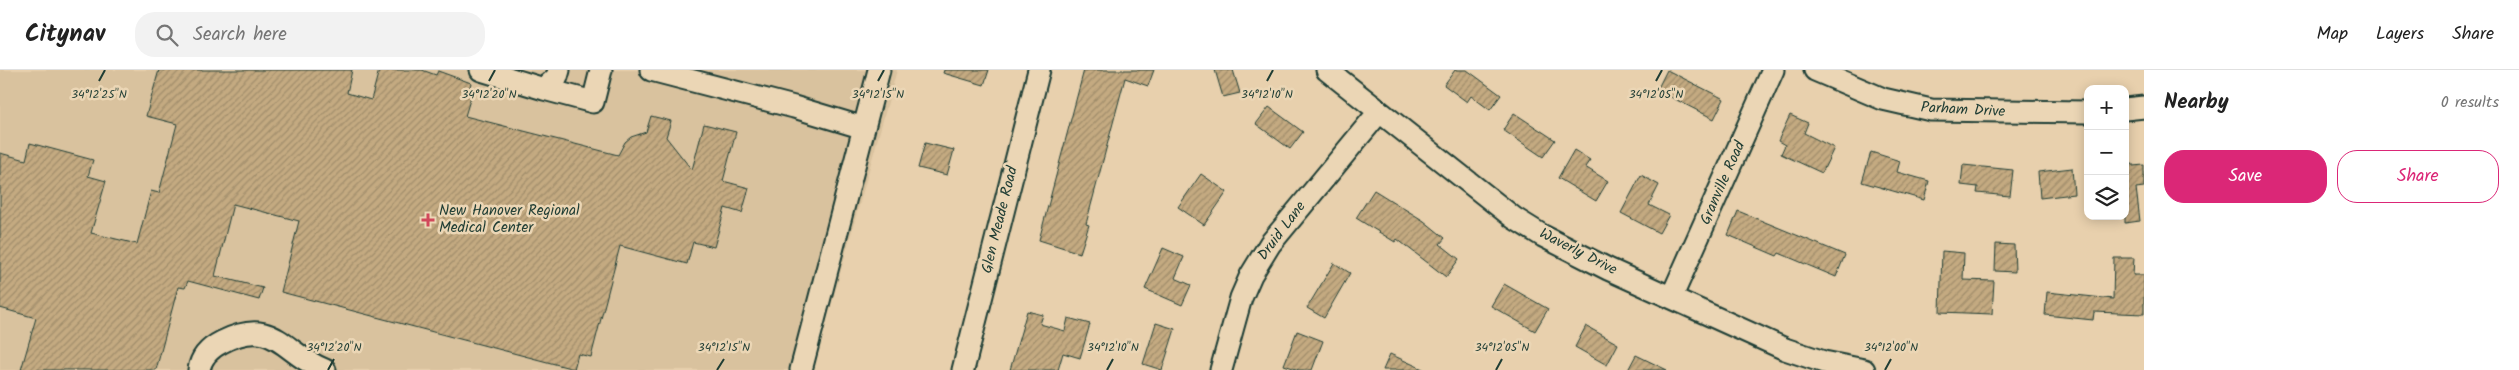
<!DOCTYPE html>
<html lang="en">
<head>
<meta charset="utf-8">
<style>
	body { margin:0; font-family:Kalam,sans-serif; background:#f2f2f2; color:#222 }
	.controls { position:absolute; right:15px; top:15px; display:grid; overflow:hidden; border-radius:10px; box-shadow:0 2px 12px #0003 }
	.controls button { width:45px; height:45px; display:grid; place-items:center; padding:0; border:0; border-bottom:1px solid #e0e0e0; background:#fff; color:#222; font:25px sans-serif }
	.list { margin:0; padding:0; list-style:none }
	h2 { display:flex; justify-content:space-between; align-items:center; height:65px; margin:0; padding:0 20px; font-size:21px }
	h2 small { font-size:16px; font-weight:400; color:#767676 }
	.actions { display:flex; gap:10px; padding:15px 20px }
	.actions a { flex:1; padding:11px 0; border:1px solid #db2777; border-radius:20px; text-align:center; font-size:18px; color:#db2777 }
	.actions .main { background:#db2777; color:#fff }
	.icon { flex:none; width:28px; height:28px; fill:none; stroke:currentColor; stroke-width:2; stroke-linecap:round; stroke-linejoin:round }
	.map { position:relative; flex:none; width:2144px; height:300px; overflow:hidden }
	header { display:flex; align-items:center; gap:30px; box-sizing:border-box; height:70px; padding:0 25px; background:#fff; border-bottom:1px solid #e0e0e0 }
	header strong { font-size:24px }
	nav { display:flex; gap:28px; margin-inline-start:auto; font-size:18px }
	.search { width:350px; height:45px; background:#f2f2f2; display:flex; align-items:center; gap:12px; box-sizing:border-box; padding:0 18px; border-radius:20px; color:#767676; font-size:19px }
	main { display:flex }
	aside { flex:1; background:#fff }
	.map>svg:first-child { display:block }
	.built { fill:#d9c29e }
	.building { fill:url(#building-hatch); stroke:#1f3d34 }
	.lines { fill:none; stroke-linecap:round; stroke-linejoin:round }
	.minor-casing { stroke:#1f3d34; stroke-width:25 }
	.minor { stroke:#ebd6b5; stroke-width:21 }
	.ticks { fill:none; stroke:#1f3d34; stroke-width:2 }
	.poi-dot { fill:#d1495b; stroke:#ebd6b5; stroke-width:2 }
	.labels { text-anchor:middle; dominant-baseline:central; stroke-width:5; stroke-linejoin:round; paint-order:stroke }
	.street-label { font-size:15px; fill:#1f3d34; stroke:#ebd6b5 }
	.poi-label { font-size:15px; fill:#1f3d34; stroke:#ebd6b5; text-anchor:start }
	.ticks-label { font-size:12px; text-anchor:middle; fill:#1f3d34; stroke:#ebd6b5; stroke-width:5; stroke-linejoin:round; paint-order:stroke }
</style>
</head>
<body>
<header>
<strong>Citynav</strong>
<div class="search"><svg class="icon" aria-label="search" viewBox="0 0 24 24"><circle cx="10" cy="10" r="6"/><path d="M15 15l6 6"/></svg>Search here</div>
<nav><a>Map</a><a>Layers</a><a>Share</a></nav>
</header>
<main>
<div class="map">
<svg width="2144" height="300" viewBox="0 0 2144 300">
	<defs>
		<pattern id="building-hatch" width="6" height="6" patternUnits="userSpaceOnUse" patternTransform="scale(1.25)"><rect width="6" height="6" fill="#c4aa81"/><path d="M-1 1l2-2M0 6l6-6M5 7l2-2" fill="none" stroke="#9f8c6a"/></pattern>
	</defs>
	<rect width="100%" height="100%" fill="#e8d0ad"/>
	<filter id="ink" filterUnits="userSpaceOnUse"><feTurbulence type="fractalNoise" baseFrequency=".02" numOctaves="2"/><feDisplacementMap in="SourceGraphic" scale="10" xChannelSelector="R" yChannelSelector="G"/><feConvolveMatrix kernelMatrix="1 2 1 2 8 2 1 2 1" color-interpolation-filters="sRGB"/></filter>
	<g filter="url(#ink)">
		<path class="built" d="M0,0H897L813,300H0Z"/>
		<path class="building" d="M159,0H352L347,23L371,30L379,0H422L436,5L438,1L471,13L468,23H472L465,46L618,85L625,72L631,67L646,62L651,46L671,51L666,67L692,100L704,54L736,62L723,111L749,118L742,143L725,138L714,177L693,172L687,194L620,176L591,287L578,284L574,299L281,222L299,151L233,134L215,206L263,218L259,230L188,211L185,218L178,217L156,300H21L36,248L0,238V83L26,90L30,73L93,90L88,106L106,111L91,163L137,174L151,121L159,123L177,54L146,46Z
			M944,0H989L984,15L943,3Z
			M1084,0H1154L1148,16L1125,8L1086,154L1089,155L1080,183L1039,170Z
			M1215,0H1233L1240,23L1223,27Z
			M1455,0H1467L1501,25L1490,40L1471,26L1467,32L1444,15Z
			M1667,0L1724,29L1714,49L1657,20Z
			M1269,37L1303,62L1290,79L1256,54Z
			M1514,43L1555,70L1543,87L1503,60Z
			M1790,45L1808,53L1804,63L1834,78L1822,103L1781,84L1785,75L1778,71Z
			M925,73L954,80L947,105L918,98Z
			M1574,80L1590,90L1585,97L1608,111L1596,131L1558,108Z
			M1871,82L1900,91L1897,102L1929,111L1924,130L1862,112Z
			M2133,94V96L2144,95V117L2136,118L2140,151L2125,153V95Z
			M1963,95L2013,100L2010,126L1977,123L1978,117L1961,115Z
			M2072,98L2074,124L2040,128L2038,102Z
			M1201,104L1227,122L1204,155L1178,137Z
			M1641,105L1659,115L1649,135L1669,145L1659,163L1621,143Z
			M1374,120L1424,151L1445,168L1440,174L1459,189L1446,207L1397,169L1395,172L1356,148Z
			M1738,141L1845,185L1836,207L1779,183L1777,186L1728,165Z
			M1996,174L2014,175L2015,202L1995,201Z
			M1163,178L1184,187L1175,208L1191,215L1182,235L1145,219Z
			M1942,181L1964,183L1963,210L1994,211L1992,244L1940,242Z
			M2114,188H2134L2133,205H2144V244L2094,242L2093,250L2045,245L2047,222L2113,229Z
			M1334,193L1350,203L1324,248L1307,238Z
			M1504,214L1548,239L1535,261L1491,236Z
			M1027,241L1043,245L1040,254L1065,261L1068,248L1090,254L1080,288L1063,283L1058,300H1010Z
			M1156,253L1175,259L1162,300L1143,294Z
			M1586,256L1618,274L1607,295L1575,277Z
			M1297,261L1323,271L1312,300H1299L1284,295Z
			M1390,284L1425,300H1383Z
			M1636,285L1667,300H1628Z"/>
		<g class="lines">
			<g class="minor-casing">
				<path id="minor" d="M481,0L544,19L557,7L559,0
					M651,0L794,37L864,58
					M1327,0L1514,148L1543,166L1608,199L1785,279L1824,292L1864,300
					M1815,0L1883,29L1931,40L2088,42
					M544,19L593,32L601,0
					M2125,39L2144,37
					M1672,226L1773,0
					M199,300C201,286 210,278 222,272C275,245 283,284 325,300
					M801,300L879,0
					M963,300L1039,0
					M1221,300L1241,228L1251,205L1270,174L1379,42"/>
			</g>
			<use href="#minor" class="minor"/>
		</g>
	</g>
	<path class="ticks" d="M99,11L105,0M489,11L495,0M878,11L884,0M1267,11L1273,0M1656,11L1662,0M328,300L334,289M717,300L724,289M1107,300L1113,289M1496,300L1502,289M1885,300L1891,289"/>
	<path class="poi-dot" d="M425.5 142.5h5v5h5v5h-5v5h-5v-5h-5v-5h5z"/>
	<g class="labels">
		<g class="street-label">
			<text transform="translate(1963 40) rotate(3)">Parham Drive</text>
			<text transform="translate(1723 113) rotate(-66)">Granville Road</text>
			<text transform="translate(1000 150) rotate(-76)">Glen Meade Road</text>
			<text transform="translate(1282 161) rotate(-53)">Druid Lane</text>
			<text transform="translate(1578 182) rotate(27)">Waverly Drive</text>
		</g>
		<g class="poi-label">
			<text x="439" y="141">New Hanover Regional<tspan x="439" dy="17">Medical Center</tspan></text>
		</g>
	</g>
	<g class="ticks-label">
		<text x="878" y="28">34°12'15"N</text>
		<text x="1656" y="28">34°12'05"N</text>
		<text x="99" y="28">34°12'25"N</text>
		<text x="489" y="28">34°12'20"N</text>
		<text x="1267" y="28">34°12'10"N</text>
		<text x="334" y="281">34°12'20"N</text>
		<text x="724" y="281">34°12'15"N</text>
		<text x="1113" y="281">34°12'10"N</text>
		<text x="1502" y="281">34°12'05"N</text>
		<text x="1891" y="281">34°12'00"N</text>
	</g>
</svg>
<div class="controls">
<button>+</button>
<button>−</button>
<button><svg class="icon" aria-label="layers" viewBox="0 0 24 24"><path d="M12 4l9 5-9 5-9-5zM3 14l9 5 9-5"/></svg></button>
</div>
</div>
<aside>
<h2>Nearby<small>0 results</small></h2>
<ul class="list">
</ul>
<div class="actions"><a class="main">Save</a><a>Share</a></div>
</aside>
</main>
</body>
</html>
